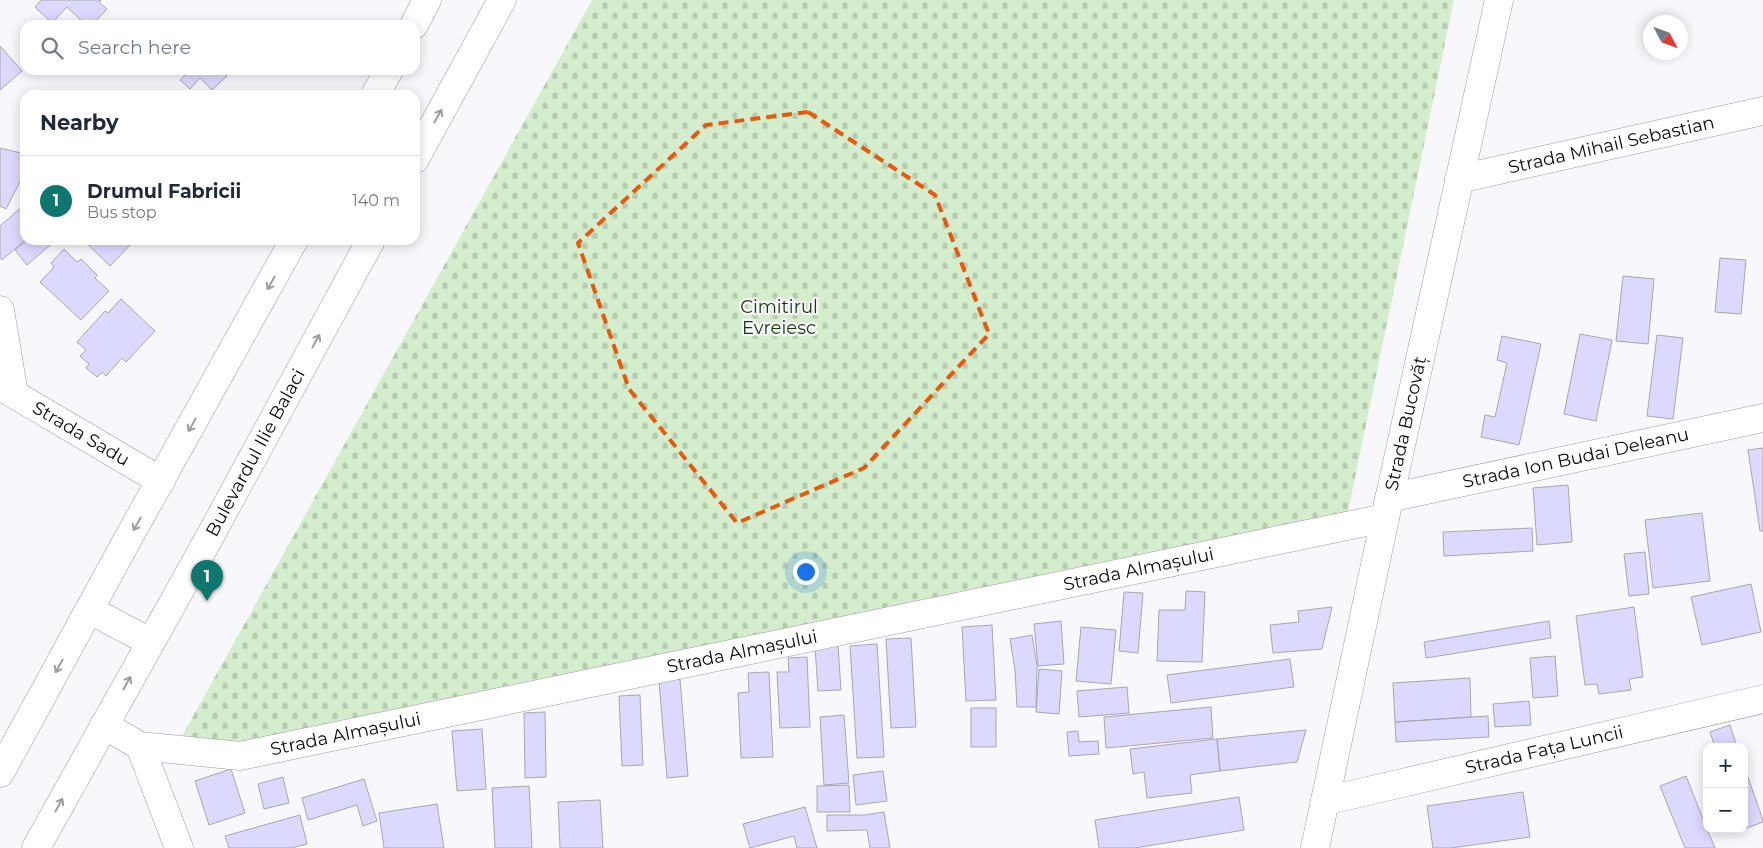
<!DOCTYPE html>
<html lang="en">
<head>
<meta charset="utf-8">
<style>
	body { margin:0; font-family:Montserrat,sans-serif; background:#f6f6f7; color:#1f2937 }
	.controls { position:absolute; right:15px; bottom:15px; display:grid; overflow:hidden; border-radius:10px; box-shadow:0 2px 12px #0003 }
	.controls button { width:45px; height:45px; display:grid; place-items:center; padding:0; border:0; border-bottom:1px solid #e0e1e3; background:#fff; color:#1f2937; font:25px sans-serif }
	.compass { position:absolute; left:1643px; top:15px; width:45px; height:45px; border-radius:50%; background:#fff; box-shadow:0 2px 12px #0003; rotate:131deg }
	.you { position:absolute; left:805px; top:571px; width:18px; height:18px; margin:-12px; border:4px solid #fff; border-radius:50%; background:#1a73e8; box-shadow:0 0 0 8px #1a73e833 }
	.badge { display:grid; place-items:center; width:32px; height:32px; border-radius:50%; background:#0f766e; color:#fff; font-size:16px; font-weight:700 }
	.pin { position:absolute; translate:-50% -41px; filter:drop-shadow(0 1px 2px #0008) }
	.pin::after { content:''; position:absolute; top:26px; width:18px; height:15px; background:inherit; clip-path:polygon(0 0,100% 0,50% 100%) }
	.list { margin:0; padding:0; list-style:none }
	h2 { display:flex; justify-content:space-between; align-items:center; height:65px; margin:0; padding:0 20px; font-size:21px }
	h2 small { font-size:16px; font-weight:400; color:#747a83 }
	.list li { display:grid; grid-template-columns:32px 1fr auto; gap:15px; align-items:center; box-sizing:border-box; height:90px; padding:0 20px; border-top:1px solid #e0e1e3 }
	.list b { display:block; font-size:19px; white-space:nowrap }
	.list p { margin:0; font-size:16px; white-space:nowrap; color:#747a83 }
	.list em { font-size:16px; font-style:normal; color:#747a83 }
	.icon { flex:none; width:28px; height:28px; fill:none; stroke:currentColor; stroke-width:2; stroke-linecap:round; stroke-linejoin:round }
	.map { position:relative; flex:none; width:1763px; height:848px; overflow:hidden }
	.search { position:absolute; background:#fff; box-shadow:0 2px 12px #0003; left:20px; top:20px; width:400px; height:55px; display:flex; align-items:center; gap:12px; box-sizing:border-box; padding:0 18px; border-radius:15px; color:#747a83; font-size:19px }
	.panel { position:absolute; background:#fff; box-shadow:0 2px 12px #0003; left:20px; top:90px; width:400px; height:155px; border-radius:15px }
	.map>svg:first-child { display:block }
	.cemetery { fill:url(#cemetery-stones) }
	.building { fill:#dcd9fe; stroke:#a7a7ab }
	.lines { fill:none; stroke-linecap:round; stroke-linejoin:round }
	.street-casing { stroke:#9c9ca0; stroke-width:29 }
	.secondary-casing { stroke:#9c9ca0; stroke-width:29 }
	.street { stroke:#fff; stroke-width:28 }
	.secondary { stroke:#fff; stroke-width:28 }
	.oneway { stroke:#9d9d9e }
	.marked { fill:none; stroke:#e8590c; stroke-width:4; stroke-dasharray:10 6; stroke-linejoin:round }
	.labels { text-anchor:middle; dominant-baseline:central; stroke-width:4.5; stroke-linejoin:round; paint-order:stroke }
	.street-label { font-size:18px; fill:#0b0b0c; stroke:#f8f8fc }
	.park-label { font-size:18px; fill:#143a03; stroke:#f8f8fc }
</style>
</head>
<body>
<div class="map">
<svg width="1763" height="848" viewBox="0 0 1763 848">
	<defs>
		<pattern id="cemetery-stones" width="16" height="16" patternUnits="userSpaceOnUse" patternTransform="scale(1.25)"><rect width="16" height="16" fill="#d4edcc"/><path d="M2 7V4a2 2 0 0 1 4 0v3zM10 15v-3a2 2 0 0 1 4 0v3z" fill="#b5caae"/></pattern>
	</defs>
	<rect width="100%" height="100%" fill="#f8f8fc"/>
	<path class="cemetery" d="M592,0H1454L1346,521L240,756L182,736Z"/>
	<path class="building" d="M41,0H101L99,2L107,9L92,25H86L67,7L52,23L35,7Z
		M0,46L22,71L0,90Z
		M190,70H221L227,76L212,90L200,78L190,89L180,80Z
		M0,148L25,154V172L6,209L0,206Z
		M23,206L25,208V240L2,260L0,257V226Z
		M27,240H56L27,265L15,250Z
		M83,240H135L110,266Z
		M64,249L77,262L81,259L97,275L95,278L109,291L81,320L40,282L54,267L51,263Z
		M1720,258L1746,260L1741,314L1715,312Z
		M1623,276L1654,279L1648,344L1616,341Z
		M121,299L155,331L126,362L122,358L106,376L102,372L97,377L86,368L89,364L80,356L86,350L77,342L105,311L108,313Z
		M1580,334L1612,340L1596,421L1564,414Z
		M1657,335L1683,338L1673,419L1647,416Z
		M1502,336L1541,344L1519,445L1481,437L1485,415L1495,417L1507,363L1497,360Z
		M1763,448V531H1760L1748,450Z
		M1568,485L1572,542L1537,545L1533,488Z
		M1702,513L1710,581L1653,588L1645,520Z
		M1532,528L1533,551L1444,556L1443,532Z
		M1645,552L1649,594L1629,596L1624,554Z
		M1751,584L1761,632L1702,645L1691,597Z
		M1186,591L1205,592L1202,662L1157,661L1159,610H1185Z
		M1124,592L1143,593L1138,653L1119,651Z
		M1332,607L1322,649L1273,653L1270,625L1299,622L1298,611Z
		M1634,607L1643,677L1629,679L1631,690L1599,694L1597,684L1585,685L1576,616Z
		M1061,621L1064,664L1038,666L1034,624Z
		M1549,621L1551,638L1426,658L1424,642Z
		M992,625L996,700L966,701L962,627Z
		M1081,627L1116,630L1111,684L1076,681Z
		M1032,635L1037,666L1036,707H1017L1015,670L1010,639Z
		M911,638L916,727L891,728L886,639Z
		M877,644L884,757L857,758L850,646Z
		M838,646L841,690L818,691L815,647Z
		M1555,656L1558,696L1533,698L1530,658Z
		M807,657L810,727L780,728L777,672H789L788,658Z
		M1290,659L1294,687L1171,703L1167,675Z
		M1039,669L1062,671L1059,714L1036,712Z
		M769,672L773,757L741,758L738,693L749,692L748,673Z
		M1470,678L1471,717L1395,722L1393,683Z
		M680,679L688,776L667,778L659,681Z
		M1127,687L1129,713L1079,717L1077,691Z
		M640,695L643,765L622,766L619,696Z
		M1529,701L1531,725L1495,727L1493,704Z
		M1211,707L1213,738L1106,748L1104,717Z
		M971,708H996V747H971Z
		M545,712L546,777L525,778L524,713Z
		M844,715L849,783L824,785L820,717Z
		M1488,716L1489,737L1396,742L1395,722Z
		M1730,725L1737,747H1715L1710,732Z
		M482,729L486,789L457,791L452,731Z
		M1306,730L1297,762L1220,771L1217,739Z
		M1078,731L1079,742L1098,741L1099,754L1069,756L1067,732Z
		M1217,739L1220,771L1190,775L1192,793L1147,798L1144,772L1133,774L1130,749Z
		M1744,766L1763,820V822L1744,829Z
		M231,769L245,813L209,825L195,781Z
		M883,771L887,801L856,805L853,775Z
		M1686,776L1707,829L1715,848H1685L1660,786Z
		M283,777L289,803L264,809L258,784Z
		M364,779L377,821L363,826L357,805L308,820L302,798Z
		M849,785L850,812H817V786Z
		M529,786L532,848H495L492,788Z
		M1523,792L1530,837L1451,848H1433L1427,806Z
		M1239,797L1244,830L1135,848H1099L1095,820Z
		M600,800L603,848H560L558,802Z
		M437,804L444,848H384L379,813Z
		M805,807L817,848H797L794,836L750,848L743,824Z
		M884,812L890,848H870L867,830L827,831V815H864Z
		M300,815L307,844L291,848H229L225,836Z"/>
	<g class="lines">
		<g class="street-casing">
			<g id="street">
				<path id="s1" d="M1459,179L1763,111"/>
				<path d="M0,310L14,394"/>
				<path id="s2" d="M0,386L161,481"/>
				<path id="s3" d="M1389,498L1763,418"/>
				<path id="s4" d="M104,725L140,746L240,756L1385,518"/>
				<path d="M140,746L179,848"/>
				<path id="s5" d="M1325,801L1763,699"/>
			</g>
		</g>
		<g class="secondary-casing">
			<g id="secondary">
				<path d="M414,25L427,0"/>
				<path d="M375,95L389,70"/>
				<path d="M415,159L502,0"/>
				<path d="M90,610L150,642"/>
				<path d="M0,773L124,546L294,240"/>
				<path id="s6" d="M36,848L208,540L371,240"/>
				<path id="s7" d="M1315,848L1385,518L1499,0"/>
			</g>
		</g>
		<use href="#street" class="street"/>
		<use href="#secondary" class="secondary"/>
	</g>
	<defs><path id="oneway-shaft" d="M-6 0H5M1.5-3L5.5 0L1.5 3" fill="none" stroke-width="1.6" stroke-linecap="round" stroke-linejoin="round" transform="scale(1.25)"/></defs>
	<g class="oneway">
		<use href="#oneway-shaft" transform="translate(438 116) rotate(-61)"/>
		<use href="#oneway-shaft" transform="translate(271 283) rotate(119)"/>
		<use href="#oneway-shaft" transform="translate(316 341) rotate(-61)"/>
		<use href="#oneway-shaft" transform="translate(192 425) rotate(119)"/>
		<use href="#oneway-shaft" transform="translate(137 524) rotate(120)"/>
		<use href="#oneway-shaft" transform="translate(59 666) rotate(119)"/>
		<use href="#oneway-shaft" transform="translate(127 683) rotate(-61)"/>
		<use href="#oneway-shaft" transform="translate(59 805) rotate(-61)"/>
	</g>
	<path class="marked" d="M808,112L935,195L989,334L864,468L737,523L629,389L578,243L706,125Z"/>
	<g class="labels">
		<g class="street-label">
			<text stroke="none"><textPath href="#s1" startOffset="156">Strada Mihail Sebastian</textPath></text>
			<text stroke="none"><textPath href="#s7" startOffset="434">Strada Bucovăț</textPath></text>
			<text stroke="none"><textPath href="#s2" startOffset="94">Strada Sadu</textPath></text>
			<text stroke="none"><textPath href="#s6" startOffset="452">Bulevardul Ilie Balaci</textPath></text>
			<text stroke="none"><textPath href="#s3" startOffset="191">Strada Ion Budai Deleanu</textPath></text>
			<text stroke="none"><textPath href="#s4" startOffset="1060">Strada Almașului</textPath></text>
			<text stroke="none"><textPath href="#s4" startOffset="655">Strada Almașului</textPath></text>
			<text stroke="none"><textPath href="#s4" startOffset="250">Strada Almașului</textPath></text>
			<text stroke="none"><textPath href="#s5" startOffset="225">Strada Fața Luncii</textPath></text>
		</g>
		<g class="park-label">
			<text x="779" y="307">Cimitirul<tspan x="779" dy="21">Evreiesc</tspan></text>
		</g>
	</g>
</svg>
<div class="controls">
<button>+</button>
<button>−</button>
</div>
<svg class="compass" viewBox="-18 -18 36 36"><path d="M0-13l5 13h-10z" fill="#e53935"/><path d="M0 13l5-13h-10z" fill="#747a83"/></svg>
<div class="you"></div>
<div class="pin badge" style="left:207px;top:601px">1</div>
<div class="search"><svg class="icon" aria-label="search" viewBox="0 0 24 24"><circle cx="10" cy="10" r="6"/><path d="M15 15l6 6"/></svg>Search here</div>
<section class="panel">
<h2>Nearby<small></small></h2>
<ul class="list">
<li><span class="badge">1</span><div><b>Drumul Fabricii</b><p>Bus stop</p></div><em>140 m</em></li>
</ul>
</section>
</div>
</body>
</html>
